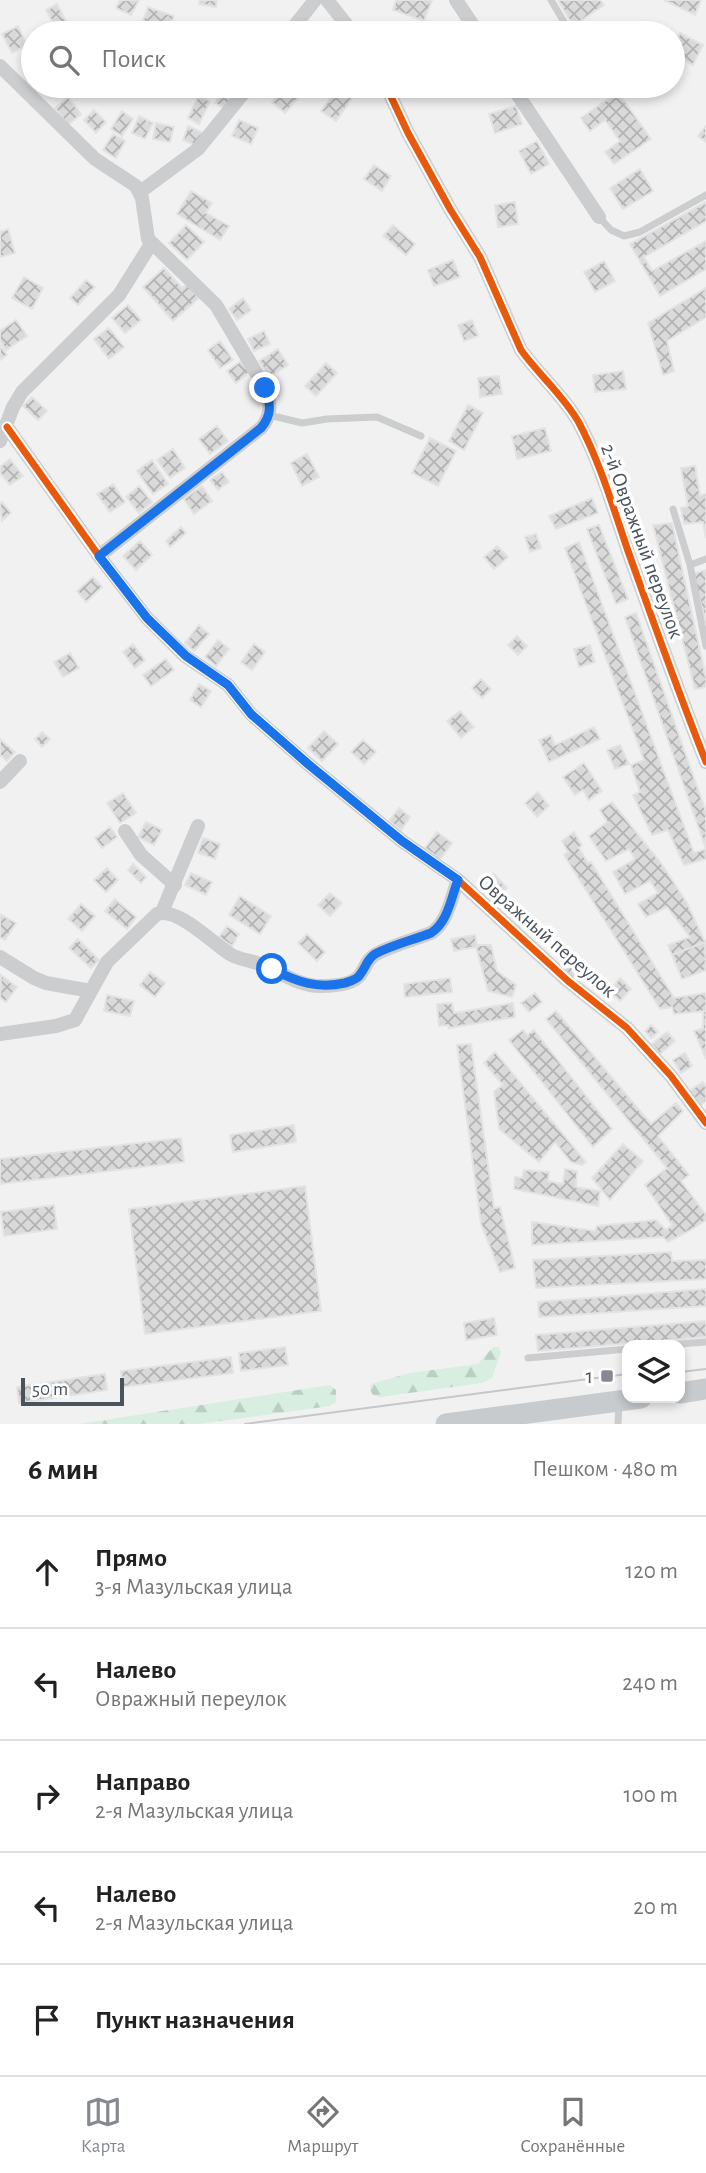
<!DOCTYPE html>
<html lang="ru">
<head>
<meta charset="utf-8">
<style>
	body { margin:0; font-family:"Alegreya Sans",sans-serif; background:#f2f2f2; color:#222 }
	.controls { position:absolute; right:21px; bottom:21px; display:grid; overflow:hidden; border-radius:14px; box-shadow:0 4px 10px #0003 }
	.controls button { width:63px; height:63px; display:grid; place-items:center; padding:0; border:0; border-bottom:2px solid #e0e0e0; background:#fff; color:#222; font:35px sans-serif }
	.scale { position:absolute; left:21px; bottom:18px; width:103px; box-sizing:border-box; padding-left:7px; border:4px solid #49535c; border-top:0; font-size:19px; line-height:24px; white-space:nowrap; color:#49535c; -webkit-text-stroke:5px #fff; paint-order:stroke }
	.stop { position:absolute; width:21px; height:21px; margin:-16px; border:5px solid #1a73e8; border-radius:50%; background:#fff }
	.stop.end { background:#1a73e8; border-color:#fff; box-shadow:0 2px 7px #0008 }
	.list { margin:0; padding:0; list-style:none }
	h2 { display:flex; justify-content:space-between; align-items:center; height:91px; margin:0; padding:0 28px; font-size:30px }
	h2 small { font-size:23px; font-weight:400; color:#767676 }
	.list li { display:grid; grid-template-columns:46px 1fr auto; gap:21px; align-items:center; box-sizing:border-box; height:112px; padding:0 28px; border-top:2px solid #e0e0e0 }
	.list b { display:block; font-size:26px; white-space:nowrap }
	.list p { margin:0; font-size:23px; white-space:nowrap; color:#767676 }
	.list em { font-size:23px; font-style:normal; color:#767676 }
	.icon { flex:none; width:38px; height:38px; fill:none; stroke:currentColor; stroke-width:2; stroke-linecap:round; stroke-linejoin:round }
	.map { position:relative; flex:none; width:706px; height:1424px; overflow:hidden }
	.search { position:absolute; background:#fff; box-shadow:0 4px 10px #0003; left:21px; right:21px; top:21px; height:77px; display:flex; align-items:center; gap:18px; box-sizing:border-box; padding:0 24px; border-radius:38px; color:#767676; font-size:26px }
	.sheet { height:651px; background:#fff }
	nav { display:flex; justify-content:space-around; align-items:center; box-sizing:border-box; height:98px; border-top:2px solid #e0e0e0; background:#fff; font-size:19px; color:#767676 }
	nav a { display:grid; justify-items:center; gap:4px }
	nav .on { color:#848a90 }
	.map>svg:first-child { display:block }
	.forest { fill:url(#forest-firs) }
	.building { fill:url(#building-cross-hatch); stroke:#e3e3e4; stroke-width:2 }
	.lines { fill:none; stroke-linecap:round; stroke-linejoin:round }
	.lane { stroke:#cbcdcf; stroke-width:7 }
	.street { stroke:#cbcdcf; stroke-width:14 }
	.primary { stroke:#c7cbce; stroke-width:21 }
	.tram { stroke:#c6c7c9; stroke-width:2 }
	.cycleway-casing { stroke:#fff; stroke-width:11 }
	.cycleway { stroke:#e8590c; stroke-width:7 }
	.route { stroke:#1a73e8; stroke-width:9 }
	.poi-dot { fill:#848a90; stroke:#fff; stroke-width:2.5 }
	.labels { text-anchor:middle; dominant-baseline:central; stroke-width:7; stroke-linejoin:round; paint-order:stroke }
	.street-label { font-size:21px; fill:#49535c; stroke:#fff }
	.poi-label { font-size:21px; fill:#49535c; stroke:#fff; text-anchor:end }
</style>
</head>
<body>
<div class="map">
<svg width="706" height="1424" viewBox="0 0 706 1424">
	<defs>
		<pattern id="forest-firs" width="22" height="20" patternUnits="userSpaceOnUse" patternTransform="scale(1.75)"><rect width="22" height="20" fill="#d7eee0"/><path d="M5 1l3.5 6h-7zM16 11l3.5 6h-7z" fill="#bacec3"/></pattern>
		<pattern id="building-cross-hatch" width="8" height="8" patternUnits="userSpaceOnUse" patternTransform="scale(1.75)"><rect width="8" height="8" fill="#dadadb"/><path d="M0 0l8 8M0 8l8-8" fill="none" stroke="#b3b3b5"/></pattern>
	</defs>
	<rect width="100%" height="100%" fill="#f1f1f1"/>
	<path class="forest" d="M493,1347H499L501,1352L492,1378L482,1383L380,1397L373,1395L370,1390L371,1384L410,1373L478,1364Z
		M330,1385L336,1390V1402L330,1406L199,1424H79Z"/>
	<path class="building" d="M120,0H139L131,15L116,8Z
		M200,0H217L216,7L199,4Z
		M396,0H432L424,21L393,10Z
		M558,0H600L604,5L573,26Z
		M664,0H701L695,15Z
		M57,4L67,23L56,29L46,10Z
		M148,7L174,16L168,33L141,26Z
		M18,26L27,45L12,53L2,34Z
		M680,33L703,45L693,65L673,55V47Z
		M285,86L299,97L285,113L272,102Z
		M339,86L354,95L336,121L321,111Z
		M543,86H565L548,95Z
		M618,92L651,139L614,164L605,152L620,141L605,120L590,131L581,118Z
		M221,93L231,99L225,109L215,103Z
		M198,96L210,101L199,124L188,118Z
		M68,97L81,114L68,125L55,108Z
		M516,106L522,124L495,133L489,114Z
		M94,110L106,122L96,133L84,120Z
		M122,111L133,119L122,136L111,129Z
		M139,116L153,123L145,139L132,133Z
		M239,120L258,128L251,144L232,136Z
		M156,123L174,127L170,142L153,139Z
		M188,126L203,133L197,146L183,140Z
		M706,126V142L698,136Z
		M113,134L125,141L116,158L103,150Z
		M537,141L549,164L531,174L519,151Z
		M374,165L391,176L382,191L364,179Z
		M640,169L653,191L623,209L610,188Z
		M191,191L212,203L206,213L229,226L220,240L177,214Z
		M515,202L518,224L498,227L495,205Z
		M706,202V221L644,257L652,271L706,241V269L660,296L630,244Z
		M186,225L204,242L187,260L169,243Z
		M393,225L415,244L406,255L383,236Z
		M8,229L15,253L0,257V232Z
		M453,260L460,277L434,286L428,270Z
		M604,261L615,281L595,292L584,272Z
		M164,268L182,288L187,284L199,298L173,321L143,287Z
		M24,277L43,288L32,309L12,298Z
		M86,280L95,287L78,305L70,298Z
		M706,288V317L667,341L674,371L663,375L648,323Z
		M243,298L251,310L237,320L229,309Z
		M128,305L141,320L125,333L112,318Z
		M16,320L27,336L6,350L0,341V331Z
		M472,320L478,336L464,341L458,325Z
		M109,328L124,347L109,359L94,339Z
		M264,331L270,344L254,351L248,339Z
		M220,341L233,360L220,368L208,350Z
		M0,345L7,355L0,360Z
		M278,349L288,365L269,377L259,361Z
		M241,361L250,372L236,383L227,371Z
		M326,363L337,373L316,396L305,386Z
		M623,371L626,389L595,392L593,375Z
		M499,376L502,394L480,397L478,378Z
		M32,397L47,411L38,420L23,406Z
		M468,405L483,413L464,450L449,441Z
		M217,426L228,441L210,454L199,439Z
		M545,428L551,451L517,459L512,436Z
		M430,438L456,451L438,486L412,473Z
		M173,449L185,468L170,478L157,460Z
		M307,454L319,477L302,486L291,463Z
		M10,459L23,476L10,485L0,473V467Z
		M152,460L168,484L153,494L137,471Z
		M695,466L700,495L706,494V538L703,522L684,524L681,508L688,506L681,468Z
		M222,472L229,482L218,490L210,480Z
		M113,484L125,502L110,512L97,494Z
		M139,486L152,502L139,513L126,497Z
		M202,486L212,501L194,514L184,499Z
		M592,498L598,513L556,529L549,516Z
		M2,502L11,513L2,521L0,504Z
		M672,523L706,678V687L695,689L653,525Z
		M599,525L628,599L616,604L587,529Z
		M181,527L186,533L170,547L166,541Z
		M536,534L541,548L530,552L525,537Z
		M140,541L152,555L136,570L123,556Z
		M579,542L694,853L706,849L625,617L636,613L706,812V859L684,865L668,830L652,835L633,795L640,792L631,765L644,760L565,548Z
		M497,546L508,557L494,569L484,557Z
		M706,570V623L693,574Z
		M93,577L102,587L86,602L77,591Z
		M199,625L209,634L194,651L185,643Z
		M517,636L527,646L518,655L508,645Z
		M218,640L229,649L216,666L205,657Z
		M133,644L145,660L135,668L123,652Z
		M254,644L265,652L252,670L241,662Z
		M590,645L595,662L579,667L574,649Z
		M70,653L79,668L63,677L54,662Z
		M166,659L174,670L151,686L143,675Z
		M481,679L491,689L482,698L472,688Z
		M199,684L211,691L201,707L190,700Z
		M460,711L474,727L461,738L447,721Z
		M594,727L600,739L549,762L539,740L551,735L555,745Z
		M324,731L338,744L322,761L308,748Z
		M42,732L50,739L42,747L35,739Z
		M0,739L15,752L7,761L0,755Z
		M363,740L376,752L364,764L351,752Z
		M620,745L629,764L615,769L607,750Z
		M584,763L602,791L589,800L583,790L575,795L563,777Z
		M538,792L549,806L537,817L525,803Z
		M123,793L136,813L120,823L107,803Z
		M612,802L661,863L687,903L705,942L672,955L668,945L690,937L667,907L646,917L638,904L658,893L650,881L625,894L613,872L635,859L629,849L606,861L589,836L607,822L600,810Z
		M399,808L410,817L401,830L389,821Z
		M146,822L162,830L154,845L138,837Z
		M110,827L117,837L102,848L95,838Z
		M437,832L452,843L440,859L425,848Z
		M574,832L582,845L579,848L588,863L591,862L674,998L706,993V1011L674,1014L672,1007L660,1009L564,855L568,852L562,841Z
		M203,838L220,844L215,859L198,853Z
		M133,864L146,877L141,883L128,870Z
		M107,868L118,880L106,892L94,880Z
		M191,873L212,882L206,895L185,885Z
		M494,874L507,888L492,902L480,888Z
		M330,893L342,903L330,916L318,905Z
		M240,896L271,916L260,934L229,915Z
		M115,899L136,917L127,929L105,911Z
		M514,902L529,917L520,926L505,911Z
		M81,904L95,916L82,931L68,919Z
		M0,914L16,923L5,940L0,937Z
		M227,926L239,934L232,946L219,937Z
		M307,934L325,952L317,961L298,943Z
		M475,935L477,945H491L497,971L516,985L512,997L488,991L476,947L454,951L451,939Z
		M78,939L99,960L91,968L69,948Z
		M705,942L706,970L682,979L672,955Z
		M575,957L589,968L578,981L564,970Z
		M150,972L165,983L155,997L140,985Z
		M1,975L17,987L6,1002L0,998Z
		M450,978L452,992L405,997L404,984Z
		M620,978L631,989L620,1001L609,991Z
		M535,993L542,1002L529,1012L521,1003Z
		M107,995L134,1001L130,1016L104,1011Z
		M452,1003L454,1013L513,1003L515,1017L449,1028L448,1025L439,1026L437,1004Z
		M556,1011L651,1124L676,1103L683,1111L658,1136L689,1175L681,1181L706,1215V1220L691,1230L668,1242L663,1237L532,1245V1222L595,1231L597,1226L656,1220L666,1230L672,1225L645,1185L667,1168L546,1019Z
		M703,1011H706V1059L694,1031L703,1028Z
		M651,1025L658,1032L651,1038L645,1031Z
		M523,1030L527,1035L534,1030L612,1129L593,1147L509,1040Z
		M667,1032L675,1041L660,1054L652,1044Z
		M471,1044L494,1208L500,1207L515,1268L500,1272L481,1224L457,1045Z
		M495,1052L586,1162L582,1165L571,1162L555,1142L539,1162L499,1129L494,1091L503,1085L484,1063Z
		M685,1053L692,1066L681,1073L673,1060Z
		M703,1082L706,1087V1101L698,1106L689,1091Z
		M294,1125L296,1142L233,1152L230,1135Z
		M181,1138L184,1162L0,1184V1159Z
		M623,1144L643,1161L610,1200L592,1178Z
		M565,1169L577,1171L576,1187L600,1191L598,1206L514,1189L515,1177L522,1178L524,1170L549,1172L548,1181L563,1184Z
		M305,1186L321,1311L145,1334L129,1209Z
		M54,1205L57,1229L4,1236L1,1212Z
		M671,1252L672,1261L706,1260V1279L536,1288L533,1260Z
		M706,1289V1306L539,1317L538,1302Z
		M494,1318L497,1335L466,1340L464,1323Z
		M706,1321V1337L538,1351L536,1335Z
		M285,1347L288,1365L241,1371L239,1353Z
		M231,1357L233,1373L123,1387L121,1371Z
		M105,1374L107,1390L19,1403L17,1387Z"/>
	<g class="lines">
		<path class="lane" d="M551,0L564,22
			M599,217L611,230L624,236L640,232L706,195
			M269,415L302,423L327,419L377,417L421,436
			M673,509L690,565L706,559
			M690,565L706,646
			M666,1345L706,1342
			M528,1358L627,1349
			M618,1424L619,1405"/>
		<path class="street" d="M327,0L353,33
			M456,0L478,33
			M289,33L315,0
			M0,66L95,159L136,186L142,198L148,239L216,305L265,388C271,404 272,415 261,428L99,556
			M386,86L408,133L450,209L480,257L521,350C539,375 562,394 578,421C600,462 613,507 628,551C653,621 678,692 706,762
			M512,86L599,217
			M140,192L198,149L249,86
			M7,427L99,556L147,618L185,656L228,685L251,714L308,764L402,841L458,880L568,981L627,1028L671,1076L706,1123
			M0,441L13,407L22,392L119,295L151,244
			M0,782L20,761
			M125,831L141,855L175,885
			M162,912L198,826
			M0,957L34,978L46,983L91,991
			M0,1034L56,1026L75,1020L107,962L157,914C178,907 212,943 230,954C239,960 250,960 260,964C281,971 297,986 320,986C332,986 353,985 360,975C366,967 367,959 376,954C393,945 413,940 431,933C448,922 451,898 458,880"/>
		<path class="primary" d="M680,1393L706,1389
			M446,1424L641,1398"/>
		<path class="tram" d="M680,1372L706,1369
			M245,1424L627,1374"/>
		<g class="cycleway-casing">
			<path id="cycleway" d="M386,86L408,133L450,209L480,257L521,350C539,375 562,394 578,421C600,462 613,507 628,551C653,621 678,692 706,762
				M7,427L99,556L147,618L185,656L228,685L251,714L308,764L402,841L458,880L568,981L627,1028L671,1076L706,1123"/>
		</g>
		<use href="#cycleway" class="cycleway"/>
	</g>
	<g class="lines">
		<path class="route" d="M265,388C271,404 272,415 261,428L99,556L147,618L186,656L228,685L251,714L308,764L402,841L458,880C451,898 448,922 431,933C413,940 392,945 375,954C366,960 366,968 359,976C356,980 350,981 345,983C317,989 297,982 272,969"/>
	</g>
	<rect class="poi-dot" x="600" y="1369" width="14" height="14" rx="3.5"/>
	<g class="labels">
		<g class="street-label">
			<text transform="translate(642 541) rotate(70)">2-й Овражный переулок</text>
			<text transform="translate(547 936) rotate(41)">Овражный переулок</text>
		</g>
		<g class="poi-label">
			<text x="593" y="1376">1</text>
		</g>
	</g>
</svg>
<div class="controls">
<button><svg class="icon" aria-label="layers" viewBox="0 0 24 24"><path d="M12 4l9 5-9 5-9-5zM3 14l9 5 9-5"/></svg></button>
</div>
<div class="scale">50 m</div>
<div class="stop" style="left:272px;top:969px"></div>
<div class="stop end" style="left:265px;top:388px"></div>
<div class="search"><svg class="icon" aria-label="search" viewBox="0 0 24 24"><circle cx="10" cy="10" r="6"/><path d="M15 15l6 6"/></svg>Поиск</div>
</div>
<section class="sheet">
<h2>6 мин<small>Пешком · 480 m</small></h2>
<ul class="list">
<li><svg class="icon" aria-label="ahead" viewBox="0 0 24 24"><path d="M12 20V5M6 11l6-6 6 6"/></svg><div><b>Прямо</b><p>3-я Мазульская улица</p></div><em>120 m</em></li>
<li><svg class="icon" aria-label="left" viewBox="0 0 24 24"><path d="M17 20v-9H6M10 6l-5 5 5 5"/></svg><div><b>Налево</b><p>Овражный переулок</p></div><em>240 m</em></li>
<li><svg class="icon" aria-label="right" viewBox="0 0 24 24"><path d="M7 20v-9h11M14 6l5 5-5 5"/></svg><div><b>Направо</b><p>2-я Мазульская улица</p></div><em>100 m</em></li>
<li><svg class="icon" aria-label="left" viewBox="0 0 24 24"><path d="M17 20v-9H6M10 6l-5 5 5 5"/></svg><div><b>Налево</b><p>2-я Мазульская улица</p></div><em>20 m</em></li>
<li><svg class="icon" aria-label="arrive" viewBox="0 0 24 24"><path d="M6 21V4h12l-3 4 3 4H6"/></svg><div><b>Пункт назначения</b></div></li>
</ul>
</section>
<nav>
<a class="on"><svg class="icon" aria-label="map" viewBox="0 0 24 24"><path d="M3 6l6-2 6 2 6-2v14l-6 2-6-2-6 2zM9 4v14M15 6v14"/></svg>Карта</a>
<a><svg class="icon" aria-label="directions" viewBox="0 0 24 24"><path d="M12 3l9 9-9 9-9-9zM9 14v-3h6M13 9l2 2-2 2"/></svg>Маршрут</a>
<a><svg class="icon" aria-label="saved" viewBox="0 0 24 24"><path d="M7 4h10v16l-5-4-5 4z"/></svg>Сохранённые</a>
</nav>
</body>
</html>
